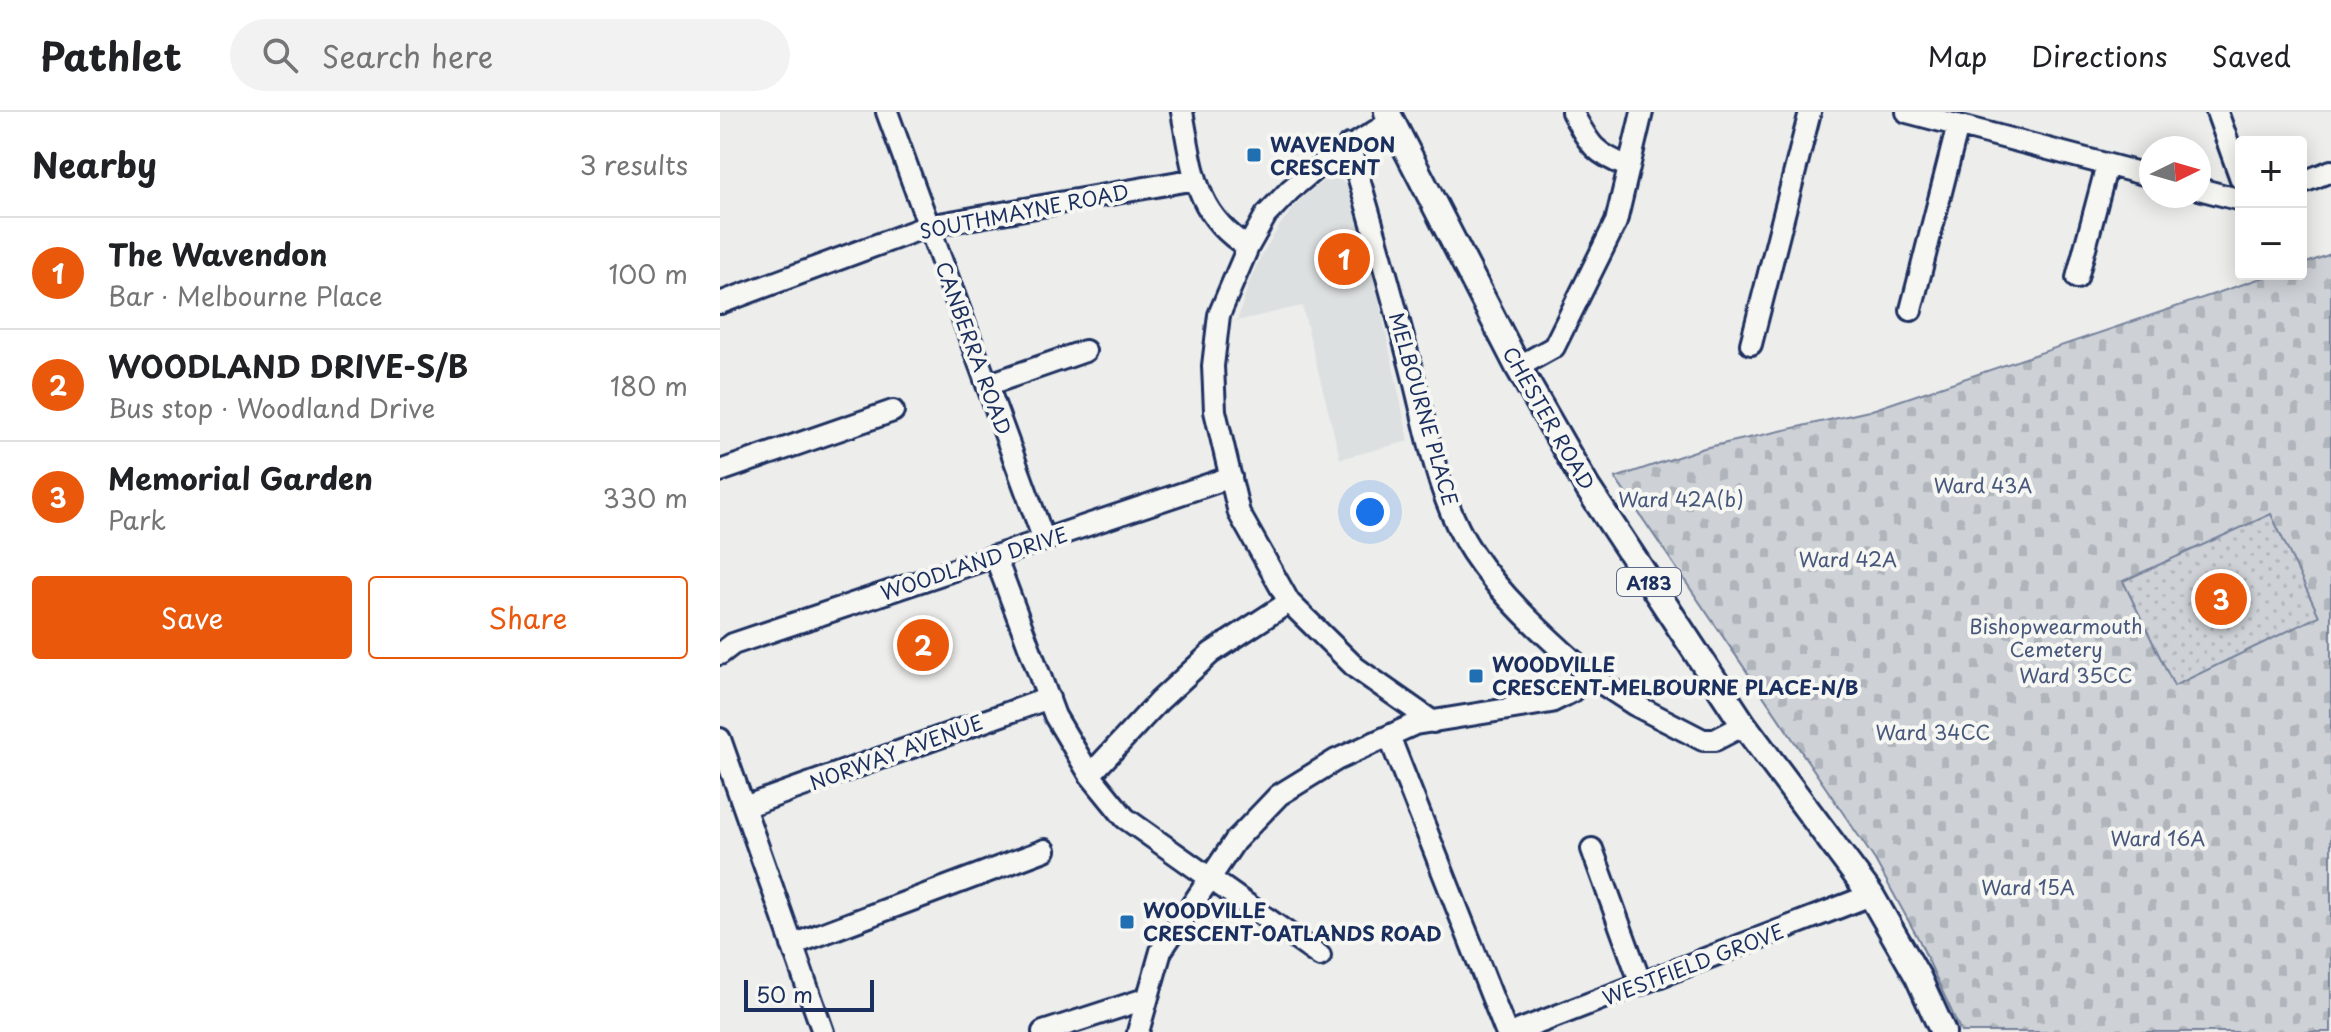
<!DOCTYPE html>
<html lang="en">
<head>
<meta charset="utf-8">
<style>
	body { margin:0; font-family:"Playpen Sans",sans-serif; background:#f2f2f2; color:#202124 }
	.controls { position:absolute; right:24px; top:24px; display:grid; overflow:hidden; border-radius:8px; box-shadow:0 4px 20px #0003 }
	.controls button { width:72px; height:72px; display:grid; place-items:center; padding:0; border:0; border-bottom:2px solid #e0e0e0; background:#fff; color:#202124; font:40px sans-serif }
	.compass { position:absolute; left:1419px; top:24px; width:72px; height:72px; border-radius:50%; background:#fff; box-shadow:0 4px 20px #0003; rotate:85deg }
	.scale { position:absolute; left:24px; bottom:20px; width:130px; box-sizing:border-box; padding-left:8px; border:4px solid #1b2f5e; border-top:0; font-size:22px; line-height:28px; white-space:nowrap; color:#1b2f5e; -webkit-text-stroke:6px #f6f6f2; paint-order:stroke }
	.you { position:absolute; left:650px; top:400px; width:28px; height:28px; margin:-20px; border:6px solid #fff; border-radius:50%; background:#1a73e8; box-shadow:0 0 0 12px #1a73e833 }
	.badge { display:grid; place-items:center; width:52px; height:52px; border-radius:50%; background:#ea580c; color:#fff; font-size:26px; font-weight:700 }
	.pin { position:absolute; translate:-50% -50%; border:4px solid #fff; box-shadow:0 2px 8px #0006 }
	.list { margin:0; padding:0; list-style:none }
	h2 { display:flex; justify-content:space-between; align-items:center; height:104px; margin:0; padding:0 32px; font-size:34px }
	h2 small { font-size:26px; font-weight:400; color:#757577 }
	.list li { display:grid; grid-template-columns:52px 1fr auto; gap:24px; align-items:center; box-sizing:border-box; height:112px; padding:0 32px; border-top:2px solid #e0e0e0 }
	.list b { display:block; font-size:30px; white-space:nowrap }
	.list p { margin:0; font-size:26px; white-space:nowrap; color:#757577 }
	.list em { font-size:26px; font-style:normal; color:#757577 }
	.actions { display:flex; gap:16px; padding:24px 32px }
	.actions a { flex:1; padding:18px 0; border:2px solid #ea580c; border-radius:8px; text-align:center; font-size:28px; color:#ea580c }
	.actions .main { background:#ea580c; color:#fff }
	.icon { flex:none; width:44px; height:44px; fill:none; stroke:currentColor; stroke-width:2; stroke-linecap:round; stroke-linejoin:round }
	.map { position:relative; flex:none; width:1611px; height:920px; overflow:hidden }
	header { display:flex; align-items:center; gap:48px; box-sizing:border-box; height:112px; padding:0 40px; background:#fff; border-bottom:2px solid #e0e0e0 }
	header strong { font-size:38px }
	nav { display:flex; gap:44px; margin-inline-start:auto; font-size:28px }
	.search { width:560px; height:72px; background:#f2f2f2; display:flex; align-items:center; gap:20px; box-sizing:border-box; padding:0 28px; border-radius:44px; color:#757577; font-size:30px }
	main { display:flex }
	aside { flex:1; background:#fff }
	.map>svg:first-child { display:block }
	.built { fill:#dde0e1 }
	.cemetery { fill:url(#cemetery-stones); stroke:#74809a; stroke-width:2 }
	.garden { fill:url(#garden-dots); stroke:#74809a; stroke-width:2 }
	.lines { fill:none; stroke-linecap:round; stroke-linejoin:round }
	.minor-casing { stroke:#1b2f5e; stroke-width:26 }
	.major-casing { stroke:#1b2f5e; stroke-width:30 }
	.minor { stroke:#f6f6f2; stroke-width:20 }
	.major { stroke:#f6f6f2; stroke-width:24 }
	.poi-dot { fill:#1f6fb2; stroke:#f6f6f2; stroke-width:3 }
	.labels { text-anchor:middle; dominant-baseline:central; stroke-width:8; stroke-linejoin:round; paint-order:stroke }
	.shield { fill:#f6f6f2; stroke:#5d6b8a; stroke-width:2 }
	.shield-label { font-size:18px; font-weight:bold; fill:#1b2f5e }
	.poi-label { font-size:20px; font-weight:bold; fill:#1b2f5e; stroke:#f6f6f2; text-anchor:start }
	.street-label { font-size:20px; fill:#1b2f5e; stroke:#f6f6f2 }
	.park-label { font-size:20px; fill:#48587c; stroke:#f6f6f2 }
</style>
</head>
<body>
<header>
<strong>Pathlet</strong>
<div class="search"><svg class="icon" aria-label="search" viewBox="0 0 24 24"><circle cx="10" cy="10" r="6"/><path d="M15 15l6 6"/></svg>Search here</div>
<nav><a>Map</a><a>Directions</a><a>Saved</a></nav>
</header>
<main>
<aside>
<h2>Nearby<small>3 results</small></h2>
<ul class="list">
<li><span class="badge">1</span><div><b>The Wavendon</b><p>Bar · Melbourne Place</p></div><em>100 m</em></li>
<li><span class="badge">2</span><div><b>WOODLAND DRIVE-S/B</b><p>Bus stop · Woodland Drive</p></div><em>180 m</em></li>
<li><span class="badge">3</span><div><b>Memorial Garden</b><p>Park</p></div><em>330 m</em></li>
</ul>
<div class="actions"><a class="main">Save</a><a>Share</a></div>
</aside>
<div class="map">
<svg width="1611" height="920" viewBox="0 0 1611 920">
	<defs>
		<pattern id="cemetery-stones" width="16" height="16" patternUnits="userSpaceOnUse" patternTransform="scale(2)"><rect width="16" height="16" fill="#ced2d7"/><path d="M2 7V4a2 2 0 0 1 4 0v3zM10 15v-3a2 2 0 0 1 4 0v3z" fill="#b0b5bb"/></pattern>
		<pattern id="garden-dots" width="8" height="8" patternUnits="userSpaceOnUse" patternTransform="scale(2)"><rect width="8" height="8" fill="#ced2d7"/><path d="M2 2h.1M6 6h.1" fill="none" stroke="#b0b5bb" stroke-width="1.8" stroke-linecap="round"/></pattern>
	</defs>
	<rect width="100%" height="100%" fill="#edeeec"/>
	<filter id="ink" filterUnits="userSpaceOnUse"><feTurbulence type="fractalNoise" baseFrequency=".0125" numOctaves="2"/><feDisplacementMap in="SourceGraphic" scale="16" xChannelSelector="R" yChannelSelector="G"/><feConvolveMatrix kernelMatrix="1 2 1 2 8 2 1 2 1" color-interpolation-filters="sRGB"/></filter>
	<g filter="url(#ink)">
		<path class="built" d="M617,66L625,71L632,81L656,174L689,329L620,347L582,194L517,209L529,170L542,142L562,110L582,86L606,67Z"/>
		<path class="cemetery" d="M1611,142V920H1241L1199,828L1155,748L895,366L984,336L1149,299L1553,162H1581V153Z"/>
		<path class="garden" d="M1551,402L1599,504L1454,574L1403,469Z"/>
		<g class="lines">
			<g class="minor-casing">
				<path id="minor" d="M167,0L324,428
					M462,0C473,56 474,102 528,135
					M852,0C870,33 873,41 909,55
					M1187,0L1431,64
					M1497,0L1521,67
					M672,9L596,56L570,78L546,103L528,135L499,203L493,254L495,299L519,401L569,490L636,556L713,610
					M629,33C651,107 672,181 691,256C707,317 717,387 752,440C783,487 828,526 869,563
					M1581,71L1611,59
					M1479,77L1521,88
					M1357,166L1387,53
					M0,191L208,114L476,67
					M1191,198L1238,13
					M1031,232L1090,0
					M798,255L834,235L896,110L922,0
					M267,273L365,239
					M0,359L173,299
					M275,444L335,604L370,663L405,706L600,844
					M0,542L13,532L511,365
					M669,624L786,920
					M0,627L103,920
					M370,663L439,589L491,541L569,490
					M24,695L329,586
					M872,737L921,872
					M72,833L325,738
					M323,920L425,887
					M418,920L441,839L515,729L559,683L616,648L695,612L831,590L851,580L869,563L915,593L983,628H995L1024,613
					M795,920L1151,783"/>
			</g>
			<g class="major-casing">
				<path id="major" d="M667,0L798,255L867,375L1024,613L1151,783L1198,865L1223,920"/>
			</g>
			<use href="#minor" class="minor"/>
			<use href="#major" class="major"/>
		</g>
	</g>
	<g class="poi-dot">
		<rect x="526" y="35" width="16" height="16" rx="4"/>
		<rect x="748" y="556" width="16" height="16" rx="4"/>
		<rect x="399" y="802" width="16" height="16" rx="4"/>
	</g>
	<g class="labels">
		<rect class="shield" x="897" y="456" width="64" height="28" rx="6"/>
		<g class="shield-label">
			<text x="929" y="470">A183</text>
		</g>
		<g class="poi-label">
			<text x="550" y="32">WAVENDON<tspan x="550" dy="23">CRESCENT</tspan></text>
			<text x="772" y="552">WOODVILLE<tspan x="772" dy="23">CRESCENT-MELBOURNE PLACE-N/B</tspan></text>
			<text x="423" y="798">WOODVILLE<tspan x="423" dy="23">CRESCENT-OATLANDS ROAD</tspan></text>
		</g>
		<g class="street-label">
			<text transform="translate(304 99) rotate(-11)">SOUTHMAYNE ROAD</text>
			<text transform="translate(254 236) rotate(70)">CANBERRA ROAD</text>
			<text transform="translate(704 297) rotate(74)">MELBOURNE PLACE</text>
			<text transform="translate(829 306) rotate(60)">CHESTER ROAD</text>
			<text transform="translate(254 451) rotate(-18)">WOODLAND DRIVE</text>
			<text transform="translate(176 640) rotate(-20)">NORWAY AVENUE</text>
			<text transform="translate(973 852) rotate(-21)">WESTFIELD GROVE</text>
		</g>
		<g class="park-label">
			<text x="1263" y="373">Ward 43A</text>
			<text x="961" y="387">Ward 42A(b)</text>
			<text x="1128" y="447">Ward 42A</text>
			<text x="1336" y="514">Bishopwearmouth<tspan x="1336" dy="23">Cemetery</tspan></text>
			<text x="1356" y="563">Ward 35CC</text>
			<text x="1213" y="620">Ward 34CC</text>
			<text x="1438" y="726">Ward 16A</text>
			<text x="1308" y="775">Ward 15A</text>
		</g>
	</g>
</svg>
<div class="controls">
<button>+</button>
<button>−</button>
</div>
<svg class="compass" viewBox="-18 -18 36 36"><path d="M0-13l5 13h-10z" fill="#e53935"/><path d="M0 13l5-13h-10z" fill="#757577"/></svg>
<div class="scale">50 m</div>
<div class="you"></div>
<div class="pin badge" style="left:624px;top:147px">1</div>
<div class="pin badge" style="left:203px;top:533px">2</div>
<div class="pin badge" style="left:1501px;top:487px">3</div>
</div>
</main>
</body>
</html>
